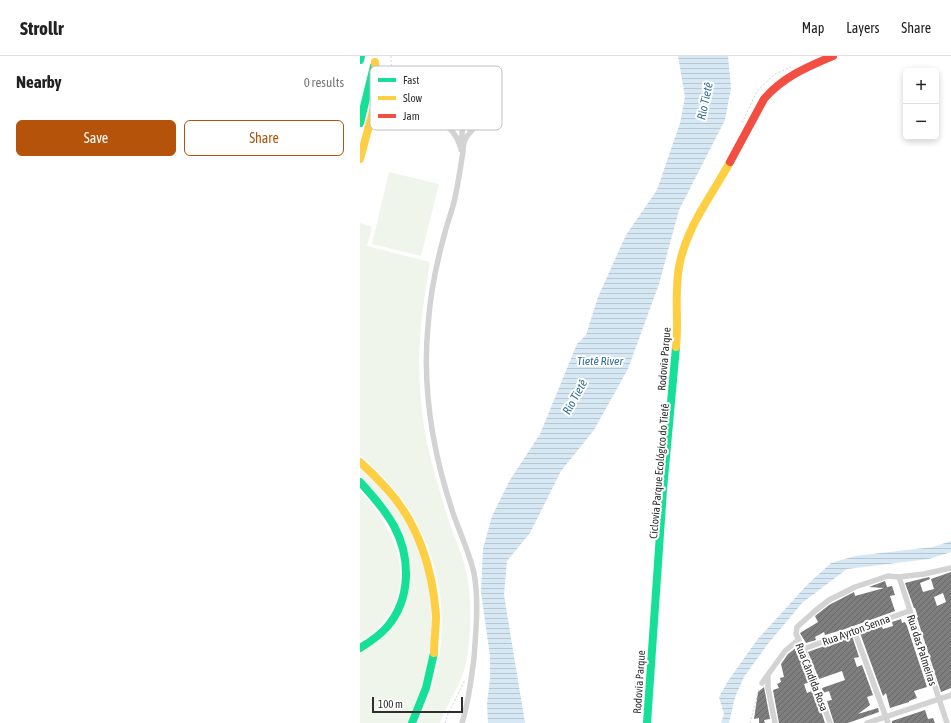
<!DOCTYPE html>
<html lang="en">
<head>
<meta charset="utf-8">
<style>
	body { margin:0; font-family:"Asap Condensed",sans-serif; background:#f6f6f6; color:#222 }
	.controls { position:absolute; right:12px; top:12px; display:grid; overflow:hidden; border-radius:6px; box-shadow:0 2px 6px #0003 }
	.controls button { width:36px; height:36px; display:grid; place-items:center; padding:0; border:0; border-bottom:1px solid #e0e0e0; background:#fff; color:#222; font:20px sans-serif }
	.scale { position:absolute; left:12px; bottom:10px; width:91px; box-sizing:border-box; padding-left:4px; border:2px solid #2e2e2e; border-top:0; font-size:11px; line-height:14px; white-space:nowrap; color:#2e2e2e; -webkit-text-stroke:3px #fff; paint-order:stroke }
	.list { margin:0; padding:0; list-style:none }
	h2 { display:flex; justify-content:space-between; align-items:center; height:52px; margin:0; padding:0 16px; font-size:17px }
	h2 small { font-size:13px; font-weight:400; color:#767676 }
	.actions { display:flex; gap:8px; padding:12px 16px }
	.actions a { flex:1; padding:9px 0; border:1px solid #b45309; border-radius:6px; text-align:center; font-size:14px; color:#b45309 }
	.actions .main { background:#b45309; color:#fff }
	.map { position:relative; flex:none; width:591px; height:667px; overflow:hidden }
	header { display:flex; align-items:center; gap:24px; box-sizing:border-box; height:56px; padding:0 20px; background:#fff; border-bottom:1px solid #e0e0e0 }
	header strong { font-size:19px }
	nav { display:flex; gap:22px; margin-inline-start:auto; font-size:14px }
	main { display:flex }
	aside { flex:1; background:#fff }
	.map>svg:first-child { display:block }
	.green { fill:#f0f5eb }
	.water { fill:url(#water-rules) }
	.building { fill:url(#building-hatch); fill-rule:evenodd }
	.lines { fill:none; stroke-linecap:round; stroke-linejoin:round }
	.path { stroke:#d3d3d3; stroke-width:1; stroke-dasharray:2 2; stroke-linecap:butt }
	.street { stroke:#d3d3d3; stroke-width:5.5 }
	.fast { stroke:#16e098; stroke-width:8 }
	.slow { stroke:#ffcf43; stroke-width:8 }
	.jam { stroke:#f24e42; stroke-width:8 }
	.labels { text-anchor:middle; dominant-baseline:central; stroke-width:4; stroke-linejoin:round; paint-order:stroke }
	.street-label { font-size:11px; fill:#2e2e2e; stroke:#fff }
	.water-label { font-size:12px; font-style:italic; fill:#367197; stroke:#fff }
	.key { fill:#fff; stroke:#c0c0c0; stroke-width:1 }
	.key-label { font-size:11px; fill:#2e2e2e }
</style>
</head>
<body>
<header>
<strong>Strollr</strong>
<nav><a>Map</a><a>Layers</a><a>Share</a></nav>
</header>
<main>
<aside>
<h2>Nearby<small>0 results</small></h2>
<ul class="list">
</ul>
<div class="actions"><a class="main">Save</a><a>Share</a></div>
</aside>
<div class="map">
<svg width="591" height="667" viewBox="0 0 591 667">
	<defs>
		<pattern id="water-rules" width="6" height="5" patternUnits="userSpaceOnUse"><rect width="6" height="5" fill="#d6e8f3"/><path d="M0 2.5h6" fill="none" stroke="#b8c7d1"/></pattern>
		<pattern id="building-hatch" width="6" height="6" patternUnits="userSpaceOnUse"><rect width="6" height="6" fill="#7e7e7e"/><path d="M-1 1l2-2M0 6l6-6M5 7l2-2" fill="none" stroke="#686868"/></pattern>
	</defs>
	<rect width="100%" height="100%" fill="#fff"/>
	<path class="green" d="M29,116L79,128L61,200L12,188Z
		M0,167L12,171L7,190L70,206C67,227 63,248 61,269C57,313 60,361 71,404C76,422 81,441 87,459C93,479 103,498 107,519C112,546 111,576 107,603C103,625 88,646 80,667H58C104,571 83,467 0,399Z
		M0,411L8,417L39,454L61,496L71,542L72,582L64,629L48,667H0V596C14,587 26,580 36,566L46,490L0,421Z
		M0,435C30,467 55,513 31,555C23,568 13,578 0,585Z"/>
	<path class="water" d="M318,0H368L371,32L365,64L319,154L299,228L268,313L234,374L201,415L170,477L147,505L144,539L165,667H128L127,647L130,623V600L121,536L123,493L132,460L150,424L180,378L217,288L226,279L238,241L266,179L297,134L320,67L325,41Z
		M591,485V496L569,503L487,513L442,547L407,589L384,621L375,641L369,667H361L364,658L359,641L368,625L397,584L446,530L471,507L495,500L573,491Z"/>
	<path class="building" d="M591,516V632L581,636L557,562L558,561L555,552H554L545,527L569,521L570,523L560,527L563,536L574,533L571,523ZM583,537L586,546L577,550L574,541Z
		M525,525L527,531L532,530L535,539L530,540L535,555L485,573L465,579L464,576L455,581L456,584L446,587L440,577L458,566L455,560L469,549L494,536L495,540L524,532L509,531Z
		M541,563L542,567L545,566L547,570L567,631L554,635L557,642L549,645V646L530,652L526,637L523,640L500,577L521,569L523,573L533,570L532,566Z
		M492,580L499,601L494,602L497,611L502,609L513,639L507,641L510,649L498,658L518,652L519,656L488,667H474L467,645L472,644L469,635L463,637L462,632L485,624L482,615L459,623L448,596Z
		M437,591L450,626L444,628L447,637L454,634L465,667H419L413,634L419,632L417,628L421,626L420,622L424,621L421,608L428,598Z
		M404,631L410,663L404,664L405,667H399V662L394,663L398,636Z
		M565,654L568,663L573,662L575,667H532V665Z"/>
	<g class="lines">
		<path class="path" d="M31,0C31,16 33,31 47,42
			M382,67L397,35L415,18L431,11
			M85,667L88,658L105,624
			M390,667L399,633"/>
		<path class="street" d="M15,48C41,42 58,49 79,64C88,70 97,78 100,90
			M101,94L103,63L105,59L113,57C127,65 108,75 105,84C103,88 103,93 103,96C100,113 98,130 94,146C91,158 87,168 84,180C76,209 70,240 68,270C62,333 73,397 93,457C100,477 109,496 114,517C119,545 116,574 114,602C111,624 109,645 102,667
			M539,521L587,667
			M494,574L528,667
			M443,593L549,555
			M408,621V632L415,667
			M402,627L425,595L438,584
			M470,667L443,593L436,578L437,571L455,555L469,544L495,531L528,520L539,521L564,518L591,512
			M507,667L591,639"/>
		<path class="fast" d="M0,4L1,0
			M0,67L14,10
			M0,426C13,440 25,454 34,470C51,502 51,543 27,571C19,580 10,586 0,592
			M52,667L66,632L74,597
			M287,667L303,434L316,291"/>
		<path class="slow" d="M0,103L15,48L18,30L15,6
			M316,291C319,265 314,238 319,211C326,171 351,141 370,106
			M0,406C9,414 18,423 26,432C58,466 73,514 76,560C76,572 74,585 74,597"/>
		<path class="jam" d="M370,106L404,43C423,21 447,11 473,0"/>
	</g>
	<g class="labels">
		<g class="street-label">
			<text transform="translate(304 303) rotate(-85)">Rodovia Parque</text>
			<text transform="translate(299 415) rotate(-85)">Ciclovia Parque Ecológico do Tietê</text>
			<text transform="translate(496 574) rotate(-20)">Rua Ayrton Senna</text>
			<text transform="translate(562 594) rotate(72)">Rua das Palmeiras</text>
			<text transform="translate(452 621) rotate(69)">Rua Cândida Rosa</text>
			<text transform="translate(279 626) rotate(-86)">Rodovia Parque</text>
		</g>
		<g class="water-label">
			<text transform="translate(345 45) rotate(-78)">Rio Tietê</text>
			<text x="240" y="305">Tietê River</text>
			<text transform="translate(215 341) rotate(-61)">Rio Tietê</text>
		</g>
	</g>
	<rect x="10" y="10" width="132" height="64" rx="6" class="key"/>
	<rect x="18" y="22" width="18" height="4" fill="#16e098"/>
	<rect x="18" y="40" width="18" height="4" fill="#ffcf43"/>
	<rect x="18" y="58" width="18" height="4" fill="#f24e42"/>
	<g class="key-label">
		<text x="43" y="28">Fast</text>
		<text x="43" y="46">Slow</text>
		<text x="43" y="64">Jam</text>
	</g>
</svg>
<div class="controls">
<button>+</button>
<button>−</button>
</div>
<div class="scale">100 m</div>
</div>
</main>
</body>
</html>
